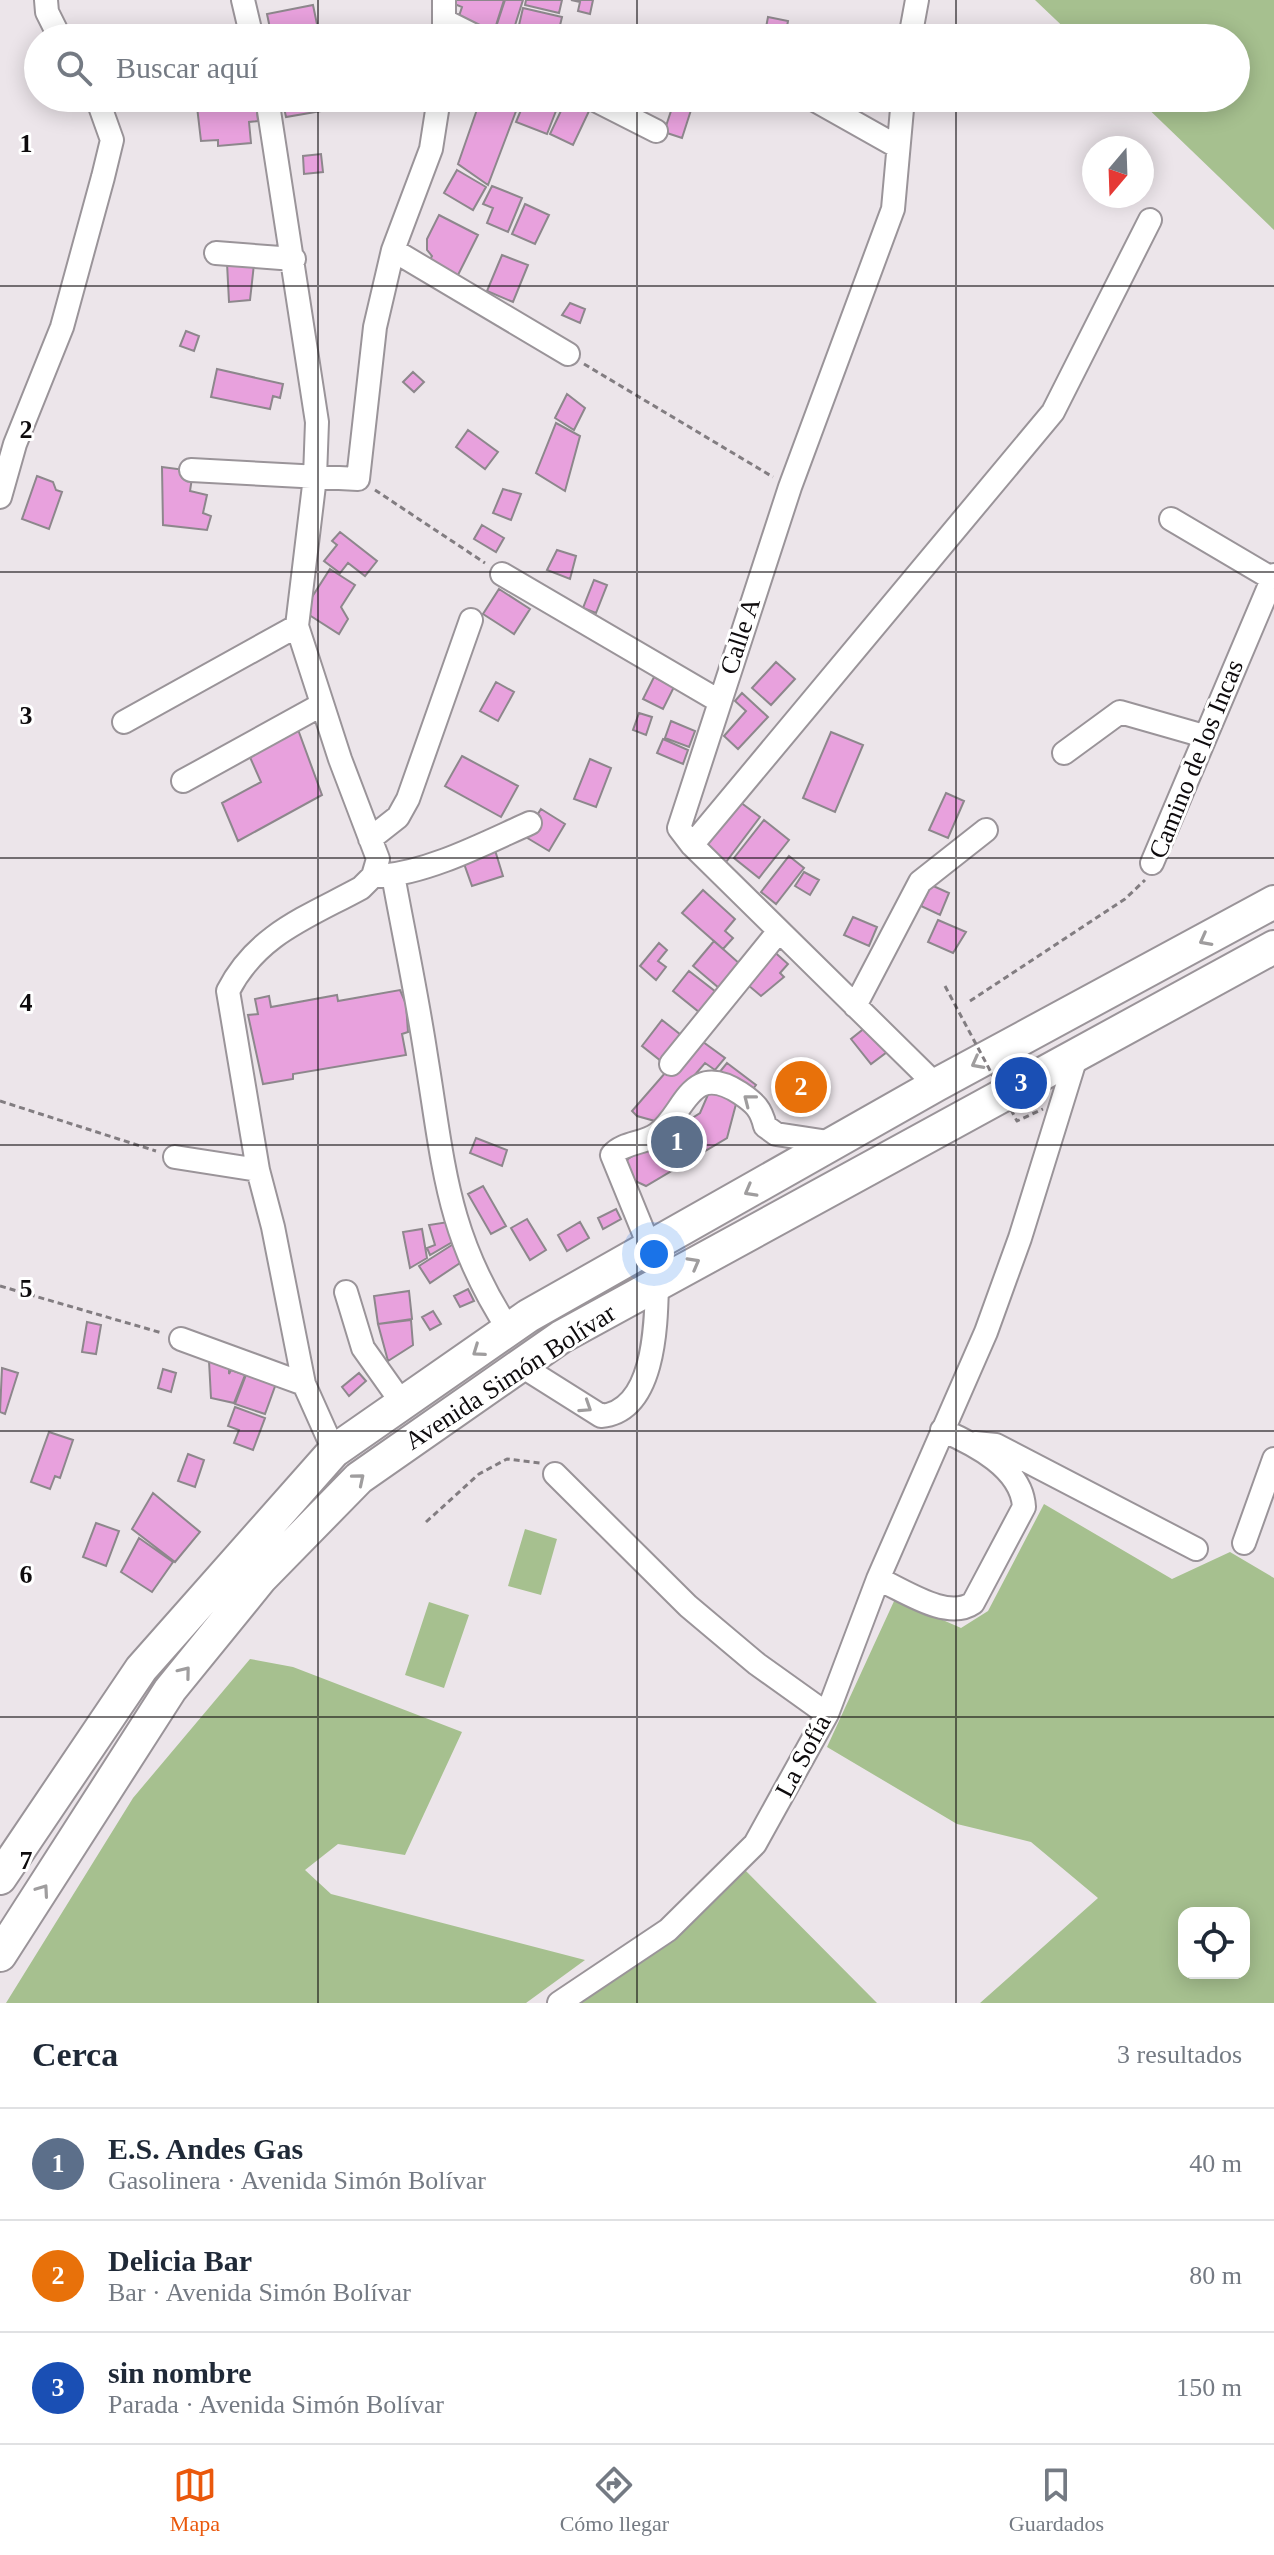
<!DOCTYPE html>
<html lang="es">
<head>
<meta charset="utf-8">
<style>
	body { margin:0; font-family:"Times New Roman",serif; background:#f2f2f3; color:#1f2937 }
	.controls { position:absolute; right:24px; bottom:24px; display:grid; overflow:hidden; border-radius:16px; box-shadow:0 4px 20px #0003 }
	.controls button { width:72px; height:72px; display:grid; place-items:center; padding:0; border:0; border-bottom:2px solid #e0e1e3; background:#fff; color:#1f2937; font:40px sans-serif }
	.compass { position:absolute; left:1082px; top:136px; width:72px; height:72px; border-radius:50%; background:#fff; box-shadow:0 4px 20px #0003; rotate:199deg }
	.you { position:absolute; left:654px; top:1254px; width:28px; height:28px; margin:-20px; border:6px solid #fff; border-radius:50%; background:#1a73e8; box-shadow:0 0 0 12px #1a73e833 }
	.badge { display:grid; place-items:center; width:52px; height:52px; border-radius:50%; background:#ea580c; color:#fff; font-size:26px; font-weight:700 }
	.pin { position:absolute; translate:-50% -50%; border:4px solid #fff; box-shadow:0 2px 8px #0006 }
	.list { margin:0; padding:0; list-style:none }
	h2 { display:flex; justify-content:space-between; align-items:center; height:104px; margin:0; padding:0 32px; font-size:34px }
	h2 small { font-size:26px; font-weight:400; color:#747a83 }
	.list li { display:grid; grid-template-columns:52px 1fr auto; gap:24px; align-items:center; box-sizing:border-box; height:112px; padding:0 32px; border-top:2px solid #e0e1e3 }
	.list b { display:block; font-size:30px; white-space:nowrap }
	.list p { margin:0; font-size:26px; white-space:nowrap; color:#747a83 }
	.list em { font-size:26px; font-style:normal; color:#747a83 }
	.icon { flex:none; width:44px; height:44px; fill:none; stroke:currentColor; stroke-width:2; stroke-linecap:round; stroke-linejoin:round }
	.map { position:relative; flex:none; width:1274px; height:2003px; overflow:hidden }
	.search { position:absolute; background:#fff; box-shadow:0 4px 20px #0003; left:24px; right:24px; top:24px; height:88px; display:flex; align-items:center; gap:20px; box-sizing:border-box; padding:0 28px; border-radius:44px; color:#747a83; font-size:30px }
	.sheet { height:440px; background:#fff }
	nav { display:flex; justify-content:space-around; align-items:center; box-sizing:border-box; height:112px; border-top:2px solid #e0e1e3; background:#fff; font-size:22px; color:#747a83 }
	nav a { display:grid; justify-items:center; gap:4px }
	nav .on { color:#ea580c }
	.map>svg:first-child { display:block }
	.green { fill:#a6c08f; fill-rule:evenodd }
	.building { fill:#e8a1dd; stroke:#8d878c; stroke-width:2 }
	.lines { fill:none; stroke-linecap:round; stroke-linejoin:round }
	.minor-casing { stroke:#9a9499; stroke-width:26 }
	.highway-casing { stroke:#9a9499; stroke-width:36 }
	.path { stroke:#827d81; stroke-width:3; stroke-dasharray:6 4; stroke-linecap:butt }
	.minor { stroke:#fff; stroke-width:22 }
	.highway { stroke:#fff; stroke-width:32 }
	.path-bridge { stroke:#827d81; stroke-width:3; stroke-dasharray:6 4; stroke-linecap:butt }
	.oneway { stroke:#9f9d9e }
	.grid { fill:none; stroke:#0e0b0d; stroke-width:2; stroke-opacity:0.55 }
	.labels { text-anchor:middle; dominant-baseline:central; stroke-width:6; stroke-linejoin:round; paint-order:stroke }
	.street-label { font-size:26px; fill:#0e0b0d; stroke:#fff }
	.grid-label { font-size:26px; text-anchor:middle; font-weight:bold; fill:#0e0b0d; stroke:#fff; stroke-width:6; stroke-linejoin:round; paint-order:stroke }
</style>
</head>
<body>
<div class="map">
<svg width="1274" height="2003" viewBox="0 0 1274 2003">
	<rect width="100%" height="100%" fill="#ece5ea"/>
	<path class="green" d="M1035,0H1274V230L1137,98H1236V38H1075Z
		M1044,1504L1172,1579L1230,1552L1274,1578V2003H980L1098,1898L1031,1842L957,1824L827,1747L895,1599L961,1628L988,1611ZM1184,1913H1244V1973H1184Z
		M525,1529L557,1539L541,1595L508,1586Z
		M429,1602L469,1615L444,1688L405,1675Z
		M250,1659L293,1667L462,1732L405,1855L338,1844L305,1870L331,1894L585,1960L526,2003H6L133,1798Z
		M745,1870L877,2003H558Z"/>
	<path class="building" d="M445,0H504L492,38L455,28L462,7Z
		M505,0H523L511,38L493,36Z
		M526,0H562L559,13L525,5Z
		M571,0H593L590,14L578,11L580,2Z
		M313,5L318,29L272,38L267,14Z
		M523,8L562,17L557,38H516Z
		M768,17L788,21L785,38H764Z
		M196,98H256L258,121L249,122L251,143L218,146V140L201,141Z
		M282,98H337L339,108L286,117Z
		M481,98H521L488,185L458,164Z
		M526,98H561L547,134L516,122Z
		M567,98L590,109L573,145L550,134Z
		M674,102L692,107L682,138L664,132Z
		M321,154L323,172L304,174L303,156Z
		M457,170L486,187L473,210L444,193Z
		M492,186L522,198L508,232L487,223L493,208L483,204Z
		M525,204L549,215L535,244L512,234Z
		M439,215L478,235L454,283L425,268L432,256L427,250V239Z
		M502,255L528,265L513,302L487,291Z
		M227,263L254,264L250,300L229,302Z
		M570,303L585,309L580,323L562,315Z
		M186,331L199,336L194,351L180,346Z
		M217,369L283,384L280,398L273,396L270,409L211,397Z
		M413,372L424,382L414,392L403,382Z
		M567,394L585,408L574,430L555,418Z
		M556,423L580,436L565,491L536,473Z
		M468,430L498,452L485,469L456,447Z
		M162,467L193,471L190,491L207,495L203,513L211,516L207,530L163,525Z
		M37,476L53,482L56,490L62,492L49,529L22,519Z
		M503,489L521,494L511,520L493,513Z
		M482,525L504,538L496,552L474,539Z
		M340,532L377,561L365,576L348,563L340,573L324,561L337,545L332,541Z
		M557,550L576,556L570,579L547,570Z
		M330,569L355,585L341,607L348,619L339,634L303,611Z
		M594,580L607,585L596,613L583,608Z
		M499,589L530,609L514,634L483,614Z
		M776,662L795,679L771,705L752,688Z
		M654,677L674,687L663,709L643,699Z
		M496,682L514,692L498,721L480,711Z
		M742,693L768,717L738,749L724,736L746,711L735,701Z
		M639,713L652,717L646,735L633,730Z
		M671,721L695,731L689,747L665,738Z
		M296,724L322,795L238,841L222,803L261,782L249,755Z
		M831,732L863,745L835,812L803,798Z
		M663,739L688,750L683,764L657,753Z
		M462,756L518,786L501,817L445,786Z
		M590,759L611,768L596,807L574,799Z
		M946,793L964,801L948,838L929,830Z
		M736,799L760,817L726,862L702,844Z
		M541,809L565,824L549,851L524,836Z
		M764,820L789,840L759,878L734,858Z
		M494,847L503,876L472,886L462,858Z
		M789,856L804,868L776,904L761,892Z
		M804,872L819,880L810,895L795,886Z
		M931,885L949,893L940,915L921,906Z
		M703,890L735,919L725,931L733,938L723,949L682,913Z
		M853,917L877,927L869,946L844,935Z
		M938,920L966,932L953,953L928,942Z
		M714,941L740,964L719,988L693,966Z
		M659,943L667,950L658,961L666,967L656,980L640,966Z
		M770,948L788,964L780,973L784,977L761,996L742,980Z
		M689,971L716,992L699,1012L673,991Z
		M400,990L406,1004L408,1032L402,1034L406,1055L293,1074V1079L263,1084L248,1015L258,1014L255,999L269,996L271,1007L337,995L338,1001Z
		M662,1020L681,1035L661,1061L642,1046Z
		M866,1027L887,1052L871,1064L851,1039Z
		M699,1039L725,1058L715,1070L705,1063L655,1121L637,1116L632,1111L692,1042Z
		M807,1061L823,1092L794,1108L779,1097Z
		M727,1063L756,1085L747,1097L718,1074Z
		M710,1090L732,1096L736,1104L727,1138L646,1186L633,1180L624,1166L628,1159L700,1113Z
		M476,1138L507,1150L502,1166L470,1153Z
		M483,1186L506,1226L491,1234L468,1194Z
		M616,1209L621,1219L603,1229L598,1218Z
		M527,1219L546,1250L530,1260L511,1228Z
		M448,1222L454,1241L430,1255L427,1248L435,1245L429,1225Z
		M580,1222L589,1238L567,1251L558,1235Z
		M422,1229L427,1258L410,1268L403,1232Z
		M455,1243L460,1263L430,1283L419,1266Z
		M468,1289L474,1301L460,1307L454,1296Z
		M409,1291L412,1319L378,1324L374,1296Z
		M433,1311L441,1324L430,1330L422,1317Z
		M411,1320L413,1345L388,1361L378,1324Z
		M87,1322L101,1325L96,1354L82,1352Z
		M229,1360V1374L231,1370L245,1375L234,1403L211,1398L209,1361Z
		M249,1367L278,1378L265,1414L235,1404Z
		M2,1368L18,1373L5,1414L0,1412Z
		M163,1369L176,1373L171,1392L158,1388Z
		M359,1373L366,1381L349,1396L342,1387Z
		M235,1407L265,1418L253,1450L234,1443L239,1430L228,1426Z
		M49,1432L73,1440L60,1478L55,1476L50,1489L31,1482Z
		M188,1454L204,1460L195,1487L178,1481Z
		M153,1493L200,1532L175,1562L132,1529Z
		M96,1523L119,1531L106,1566L83,1557Z
		M139,1538L173,1562L152,1592L121,1572Z"/>
	<g class="lines">
		<g class="minor-casing">
			<path id="minor" d="M46,0L47,12L60,38
				M243,0L252,38
				M445,21L479,38
				M444,38V0
				M910,38L917,0
				M267,98L317,422L315,477L297,626L340,759L378,859L373,876L361,888C308,917 257,934 228,991L258,1170L273,1227L304,1384L334,1451
				M591,98L656,131
				M811,98L898,147
				M903,98L893,209L790,487L679,828L692,845L936,1085
				M393,250L568,354
				M216,253L294,259
				M191,470L358,479L375,327L393,250L431,149L439,98
				M0,497L15,444L62,327L103,177L112,140L97,98
				M1171,519L1271,578
				M502,574L719,701
				M124,722L297,626
				M1064,753L1120,712L1204,736
				M183,781L321,705
				M370,839L398,817L408,799L471,620
				M692,845L1053,412L1150,220
				M1152,863L1274,575
				M393,875C404,935 417,996 426,1056C444,1165 446,1234 509,1330
				M381,876C430,872 485,843 530,823
				M855,1006L920,882L986,830
				M671,1064L779,931
				M175,1157L258,1170
				M650,1248L612,1155C623,1142 644,1144 657,1134C685,1114 689,1060 740,1093C755,1103 761,1109 765,1126L776,1134L835,1143
				M346,1292L363,1348L402,1403
				M181,1339L304,1384
				M520,1365L601,1416C655,1411 656,1325 657,1284
				M975,1443L996,1445L1196,1549
				M555,1474L688,1606L757,1664L827,1714
				M1244,1543L1274,1459
				M878,1579C904,1590 947,1621 973,1603L1024,1507C1022,1468 974,1444 942,1430
				M559,2003L668,1930L755,1844L827,1714L878,1579L986,1332L1020,1238L1077,1054"/>
		</g>
		<g class="highway-casing">
			<path id="highway" d="M0,1878L141,1669L334,1451L528,1316L936,1085L1274,902
				M0,1955L170,1690L261,1578L359,1478L561,1337L1274,947"/>
		</g>
		<path class="path" d="M584,364L773,477
			M375,490L485,563
			M970,1001L1125,899L1145,880
			M0,1101L156,1151
			M0,1286L162,1333
			M426,1522L479,1474L507,1459L540,1463"/>
		<use href="#minor" class="minor"/>
		<use href="#highway" class="highway"/>
		<path class="path-bridge" d="M945,986L1017,1121L1043,1109"/>
	</g>
	<defs><path id="oneway-chevron" d="M-2-3.5L2.5 0L-2 3.5" fill="none" stroke-width="1.6" stroke-linecap="round" stroke-linejoin="round" transform="scale(2)"/></defs>
	<g class="oneway">
		<use href="#oneway-chevron" transform="translate(1205 940) rotate(152)"/>
		<use href="#oneway-chevron" transform="translate(977 1063) rotate(152)"/>
		<use href="#oneway-chevron" transform="translate(749 1100) rotate(-142)"/>
		<use href="#oneway-chevron" transform="translate(750 1191) rotate(151)"/>
		<use href="#oneway-chevron" transform="translate(694 1263) rotate(-29)"/>
		<use href="#oneway-chevron" transform="translate(478 1351) rotate(145)"/>
		<use href="#oneway-chevron" transform="translate(586 1407) rotate(33)"/>
		<use href="#oneway-chevron" transform="translate(359 1479) rotate(-40)"/>
		<use href="#oneway-chevron" transform="translate(185 1672) rotate(-51)"/>
		<use href="#oneway-chevron" transform="translate(43 1890) rotate(-55)"/>
	</g>
	<path class="grid" d="M318,0V38M637,0V38M956,0V38M318,98V2003M637,98V2003M956,98V2003M0,286H1274M0,572H1274M0,858H1274M0,1145H1274M0,1431H1274M0,1717H1274"/>
	<g class="labels">
		<g class="street-label">
			<text transform="translate(740 636) rotate(-72)">Calle A</text>
			<text transform="translate(1196 759) rotate(-68)">Camino de los Incas</text>
			<text transform="translate(510 1377) rotate(-33)">Avenida Simón Bolívar</text>
			<text transform="translate(803 1756) rotate(-62)">La Sofía</text>
		</g>
	</g>
	<g class="grid-label">
		<text x="26" y="152">1</text>
		<text x="26" y="438">2</text>
		<text x="26" y="724">3</text>
		<text x="26" y="1011">4</text>
		<text x="26" y="1297">5</text>
		<text x="26" y="1583">6</text>
		<text x="26" y="1869">7</text>
	</g>
</svg>
<div class="controls">
<button><svg class="icon" aria-label="locate" viewBox="0 0 24 24"><circle cx="12" cy="12" r="6"/><path d="M12 2v4M12 18v4M2 12h4M18 12h4"/></svg></button>
</div>
<svg class="compass" viewBox="-18 -18 36 36"><path d="M0-13l5 13h-10z" fill="#e53935"/><path d="M0 13l5-13h-10z" fill="#747a83"/></svg>
<div class="you"></div>
<div class="pin badge" style="left:677px;top:1142px;background:#5c6f8a">1</div>
<div class="pin badge" style="left:801px;top:1087px;background:#e8710a">2</div>
<div class="pin badge" style="left:1021px;top:1083px;background:#1a4fb4">3</div>
<div class="search"><svg class="icon" aria-label="search" viewBox="0 0 24 24"><circle cx="10" cy="10" r="6"/><path d="M15 15l6 6"/></svg>Buscar aquí</div>
</div>
<section class="sheet">
<h2>Cerca<small>3 resultados</small></h2>
<ul class="list">
<li><span class="badge" style="background:#5c6f8a">1</span><div><b>E.S. Andes Gas</b><p>Gasolinera · Avenida Simón Bolívar</p></div><em>40 m</em></li>
<li><span class="badge" style="background:#e8710a">2</span><div><b>Delicia Bar</b><p>Bar · Avenida Simón Bolívar</p></div><em>80 m</em></li>
<li><span class="badge" style="background:#1a4fb4">3</span><div><b>sin nombre</b><p>Parada · Avenida Simón Bolívar</p></div><em>150 m</em></li>
</ul>
</section>
<nav>
<a class="on"><svg class="icon" aria-label="map" viewBox="0 0 24 24"><path d="M3 6l6-2 6 2 6-2v14l-6 2-6-2-6 2zM9 4v14M15 6v14"/></svg>Mapa</a>
<a><svg class="icon" aria-label="directions" viewBox="0 0 24 24"><path d="M12 3l9 9-9 9-9-9zM9 14v-3h6M13 9l2 2-2 2"/></svg>Cómo llegar</a>
<a><svg class="icon" aria-label="saved" viewBox="0 0 24 24"><path d="M7 4h10v16l-5-4-5 4z"/></svg>Guardados</a>
</nav>
</body>
</html>
